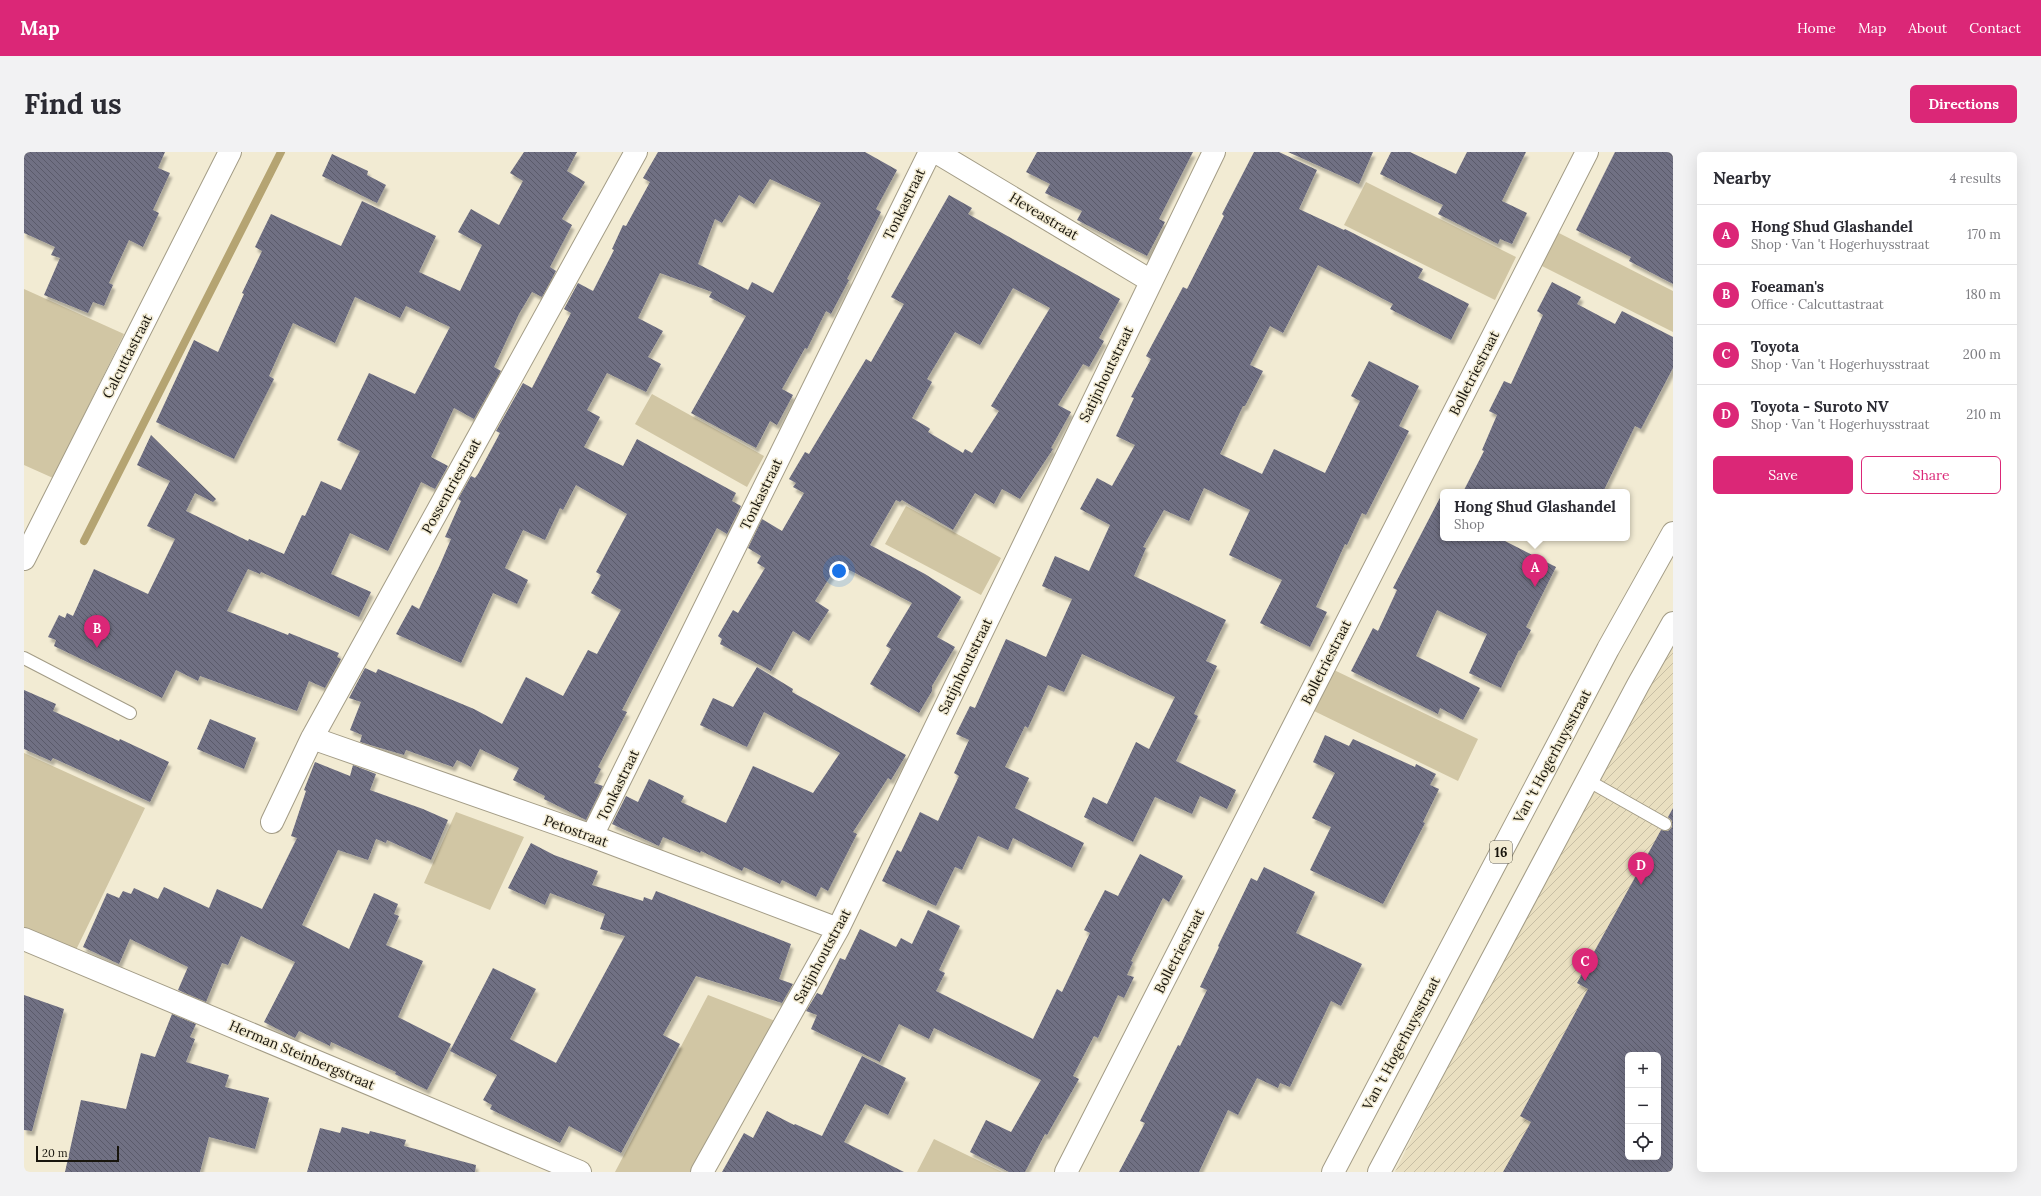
<!DOCTYPE html>
<html lang="en">
<head>
<meta charset="utf-8">
<style>
	body { margin:0; font-family:Lora,serif; background:#f2f2f3; color:#2b2b33 }
	.controls { position:absolute; right:12px; bottom:12px; display:grid; overflow:hidden; border-radius:6px; box-shadow:0 4px 16px #0002 }
	.controls button { width:36px; height:36px; display:grid; place-items:center; padding:0; border:0; border-bottom:1px solid #e1e1e2; background:#fff; color:#2b2b33; font:20px sans-serif }
	.scale { position:absolute; left:12px; bottom:10px; width:83px; box-sizing:border-box; padding-left:4px; border:2px solid #18150d; border-top:0; font-size:11px; line-height:14px; white-space:nowrap; color:#18150d; -webkit-text-stroke:3px #f2ebd3; paint-order:stroke }
	.you { position:absolute; left:815px; top:419px; width:14px; height:14px; margin:-10px; border:3px solid #fff; border-radius:50%; background:#1a73e8; box-shadow:0 0 0 6px #1a73e833 }
	.badge { display:grid; place-items:center; width:26px; height:26px; border-radius:50%; background:#db2777; color:#fff; font-size:13px; font-weight:700 }
	.pin { position:absolute; translate:-50% -33px; filter:drop-shadow(0 1px 2px #0008) }
	.pin::after { content:''; position:absolute; top:21px; width:14px; height:12px; background:inherit; clip-path:polygon(0 0,100% 0,50% 100%) }
	.popup { position:absolute; left:1416px; top:337px; width:190px; height:52px; box-sizing:border-box; display:grid; place-content:center; border-radius:6px; background:#fff; filter:drop-shadow(0 1px 3px #0005); font-size:13px; white-space:nowrap; color:#7c7c81 }
	.popup b { font-size:15px; color:#2b2b33 }
	.popup::after { content:''; position:absolute; left:50%; top:100%; margin-left:-8px; border:8px solid transparent; border-top-color:#fff }
	.list { margin:0; padding:0; list-style:none }
	h2 { display:flex; justify-content:space-between; align-items:center; height:52px; margin:0; padding:0 16px; font-size:17px }
	h2 small { font-size:13px; font-weight:400; color:#7c7c81 }
	.list li { display:grid; grid-template-columns:26px 1fr auto; gap:12px; align-items:center; box-sizing:border-box; height:60px; padding:0 16px; border-top:1px solid #e1e1e2 }
	.list b { display:block; font-size:15px; white-space:nowrap }
	.list p { margin:0; font-size:13px; white-space:nowrap; color:#7c7c81 }
	.list em { font-size:13px; font-style:normal; color:#7c7c81 }
	.actions { display:flex; gap:8px; padding:12px 16px }
	.actions a { flex:1; padding:9px 0; border:1px solid #db2777; border-radius:6px; text-align:center; font-size:14px; color:#db2777 }
	.actions .main { background:#db2777; color:#fff }
	.icon { flex:none; width:22px; height:22px; fill:none; stroke:currentColor; stroke-width:2; stroke-linecap:round; stroke-linejoin:round }
	.map { position:relative; flex:none; width:1649px; height:1020px; overflow:hidden; border-radius:6px }
	header { display:flex; align-items:center; gap:24px; box-sizing:border-box; height:56px; padding:0 20px; background:#db2777; color:#fff }
	header strong { font-size:19px }
	nav { display:flex; gap:22px; margin-inline-start:auto; font-size:14px }
	.intro { display:flex; align-items:center; justify-content:space-between; box-sizing:border-box; height:96px; padding:0 24px }
	h1 { margin:0; font-size:28px }
	.button { padding:10px 18px; border-radius:6px; background:#db2777; color:#fff; font-size:14px; font-weight:700 }
	main { display:flex; gap:24px; padding:0 24px }
	aside { flex:1; background:#fff; border-radius:6px; box-shadow:0 4px 16px #0002 }
	.map>svg:first-child { display:block }
	.industrial { fill:url(#industrial-furrows); fill-rule:evenodd }
	.grass { fill:#d1c6a4 }
	.lines { fill:none; stroke-linecap:round; stroke-linejoin:round }
	.stream { stroke:#b5a472; stroke-width:8 }
	.building { fill:url(#building-back-hatch); fill-rule:evenodd; filter:url(#shadow) }
	.lane-casing { stroke:#a39c86; stroke-width:14 }
	.street-casing { stroke:#a39c86; stroke-width:24 }
	.secondary-casing { stroke:#a39c86; stroke-width:24 }
	.primary-casing { stroke:#a39c86; stroke-width:24 }
	.lane { stroke:#fff; stroke-width:12 }
	.street { stroke:#fff; stroke-width:22 }
	.secondary { stroke:#fff; stroke-width:22 }
	.primary { stroke:#fff; stroke-width:22 }
	.labels { text-anchor:middle; dominant-baseline:central; stroke-width:3; stroke-linejoin:round; paint-order:stroke }
	.shield { fill:#f2ebd3; stroke:#595548; stroke-width:1 }
	.shield-label { font-size:13px; font-weight:bold; fill:#18150d }
	.street-label { font-size:14px; fill:#18150d; stroke:#f2ebd3 }
</style>
</head>
<body>
<header>
<strong>Map</strong>
<nav><a>Home</a><a>Map</a><a>About</a><a>Contact</a></nav>
</header>
<div class="intro"><h1>Find us</h1><a class="button">Directions</a></div>
<main>
<div class="map">
<svg width="1649" height="1020" viewBox="0 0 1649 1020">
	<defs>
		<pattern id="industrial-furrows" width="10" height="10" patternUnits="userSpaceOnUse"><rect width="10" height="10" fill="#e9dfc0"/><path d="M-1 1l2-2M0 10L10 0M9 11l2-2" fill="none" stroke="#c7bea4"/></pattern>
		<pattern id="building-back-hatch" width="6" height="6" patternUnits="userSpaceOnUse"><rect width="6" height="6" fill="#6f6f83"/><path d="M-1 5l2 2M0 0l6 6M5-1l2 2" fill="none" stroke="#5a5a6a"/></pattern>
		<filter id="shadow"><feDropShadow dx="2.5" dy="4.5" stdDeviation="1" flood-color="#0004"/></filter>
	</defs>
	<rect width="100%" height="100%" fill="#f2ebd3"/>
	<path class="industrial" d="M1649,491V1020H1371L1453,855ZM1604,903H1634V1005H1604Z"/>
	<path class="grass" d="M1342,30L1492,105L1471,148L1320,73Z
		M1531,79L1649,139V180L1514,112Z
		M0,137L100,182L29,326L0,313Z
		M628,242L740,304L723,335L611,272Z
		M882,354L977,406L957,443L861,392Z
		M1310,518L1454,587L1434,629L1290,559Z
		M0,601L121,656L51,800L0,777Z
		M432,660L500,685L466,758L400,731Z
		M684,843L754,870L671,1020H591Z
		M910,987L978,1020H893Z"/>
	<g class="lines">
		<path class="stream" d="M60,389L257,0"/>
	</g>
	<path class="building" d="M0,0H141L134,16L146,21L129,58L135,61L119,95L105,88L85,131L89,133L80,154L69,150L64,161L20,143L36,106L27,103L31,95L0,81Z
		M500,0H553L543,19L561,30L538,67L548,73L526,115L532,119L518,145L508,140L495,162L470,215L477,219L450,267L430,256L407,305L424,314L411,337L397,330L364,399L326,381L307,422L347,440L335,465L237,420L236,422L224,417L203,459L264,483L265,481L315,501L313,505L317,507L301,536L285,529L273,559L176,524L174,529L152,518L138,546L30,494L32,488L24,485L35,463L41,466L43,461L49,464L70,417L124,442L151,387L123,374L146,329L113,313L127,283L192,347L189,350L171,341L162,359L224,389L225,387L260,402L278,363L281,364L297,329L317,338L336,299L313,288L345,221L391,242L426,175L382,154L376,166L331,145L311,191L269,171L245,224L250,227L210,307L132,270L170,188L194,200L220,142L218,141L238,99L231,95L247,62L317,94L338,49L412,84L395,120L436,139L458,93L434,80L447,57L475,73L499,29L486,21Z
		M634,0H841L873,18L852,57L857,60L823,127L825,128L807,162L802,159L783,197L781,196L758,237L769,243L753,273L746,269L732,296L667,261L722,164L685,145L688,140L636,121L614,166L639,179L624,205L637,212L622,240L583,221L563,258L576,265L560,295L599,314L613,287L712,341L708,349L717,354L703,382L693,376L598,558L603,560L574,615L577,617L570,631L579,634L562,668L520,647L521,644L489,628L495,616L456,597L447,615L433,608L429,615L382,598L380,603L336,590L338,583L326,578L337,550L325,546L341,516L352,521L354,517L450,557L478,572L502,525L539,544L564,498L573,502L597,458L567,441L577,423L572,420L603,362L552,333L539,358L536,356L521,388L499,378L481,416L504,428L493,452L469,441L437,511L372,482L388,453L395,457L415,415L427,387L421,385L437,349L434,347L447,324L451,326L454,322L476,281L472,279L499,231L508,236L547,161L540,157L554,131L569,139L590,98L588,97L599,73L602,74L626,30L619,26ZM746,27L797,51L749,141L728,130L724,138L674,112L691,67L698,71L715,43L730,52Z
		M1013,0H1169L1135,67L1141,70L1123,104L1053,68L1058,59L1021,41L1026,32L1002,20Z
		M1230,0H1255L1293,18L1275,57L1320,78L1321,77L1399,117L1394,126L1445,152L1427,188L1366,157L1369,152L1294,113L1259,181L1246,174L1226,213L1239,219L1221,254H1219L1196,302L1238,322L1250,297L1301,321L1336,249L1327,244L1345,209L1395,234L1375,274L1385,279L1342,363L1338,361L1323,393L1321,392L1292,455L1303,460L1286,495L1236,471L1258,428L1205,403L1226,358L1180,336L1165,369L1140,358L1119,395L1122,396L1110,424L1202,468L1182,509L1193,514L1170,562L1174,564L1152,609L1212,638L1203,657L1176,644L1168,662L1131,645L1109,690L1060,665L1069,645L1083,652L1112,590L1125,597L1151,545L1058,502L1040,540L1024,533L1004,576L1001,574L981,615L1005,626L991,656L1060,691L1048,716L989,686L984,698L954,684L938,718L931,715L912,754L858,729L873,698L877,700L896,660L914,669L935,624L930,621L945,588L932,582L946,554L951,556L982,487L1022,505L1048,447L1018,434L1031,404L1065,419L1086,373L1056,357L1073,326L1088,334L1111,293L1092,284L1110,246L1107,245L1127,207L1122,204L1159,135L1163,137L1200,64L1198,62Z
		M1264,0H1349L1335,32Z
		M1367,0H1386L1432,22L1443,0H1502L1478,49L1503,61L1488,92L1476,87L1474,92L1414,62L1419,53L1356,22Z
		M1591,0H1649V132L1605,109L1607,105L1552,78Z
		M308,2L344,19L343,23L362,33L353,51L298,24Z
		M925,43L948,56L944,62L1096,147L1075,186L1080,189L1065,215L1059,212L1034,253L1047,260L1027,296L1029,297L996,347L978,337L970,352L951,341L929,378L878,348L876,350L872,348L846,393L901,422L937,445L913,485L931,495L908,534V539L895,561L846,532L867,497L862,494L888,451L814,412L791,449L805,458L785,489L769,479L747,519L696,492L698,487L694,484L709,458L714,461L741,416L733,411L737,404L724,396L738,367L758,379L780,341L769,335L772,331L765,327L781,300L785,302L842,207L847,210L880,152L867,145ZM989,136L1026,156L967,254L975,259L948,301L941,297L939,301L904,280L906,277L905,276L888,266L908,230L903,227L931,180L956,193Z
		M1528,130L1557,145L1553,152L1591,172L1598,159L1649,185V216L1617,277L1611,274L1579,340H1439L1460,299L1458,298L1473,263L1465,259L1480,229L1487,232L1519,163L1513,159Z
		M1419,340V386H1475L1532,415L1502,475L1507,478L1496,499L1495,498L1477,536L1445,521L1463,482L1413,458L1392,504L1456,536L1439,568L1416,556L1414,562L1327,519L1349,476L1354,479L1373,438L1369,436Z
		M733,515L769,537L768,540L882,603L867,628L864,626L829,680L833,682L804,739L797,735L792,745L758,728L756,732L720,715L718,719L677,699L676,701L639,685L635,694L588,672L602,644L614,650L625,627L660,644L657,650L702,671L729,614L789,641L816,601L740,560L723,595L676,573L689,546L709,555Z
		M0,538L32,552L29,559L95,589L96,587L145,610L126,650L29,606L27,609L0,597Z
		M186,567L232,586L220,617L173,597Z
		M1301,583L1325,594L1329,587L1391,615L1392,612L1412,622L1406,633L1415,637L1399,670L1401,671L1359,752L1286,718L1307,675L1288,666L1311,621L1289,610Z
		M291,610L326,624L329,613L352,622L346,638L399,657L424,668L407,708L363,688L362,691L352,687L344,708L314,698L278,773L325,797L350,741L374,752L370,762L375,764L362,793L399,809L374,865L427,892L403,938L371,922L372,920L307,890L306,894L275,879L271,886L240,870L271,810L217,784L204,813L198,811L182,850L154,838L164,815L106,787L95,812L59,795L83,741L95,746L99,739L107,742L110,736L134,747L140,735L185,756L193,737L238,757L273,686L267,684L282,639L280,638Z
		M1649,656V1020H1479L1507,970L1496,964L1564,837L1553,831L1637,678L1644,679L1648,675V669L1644,665ZM1604,903H1634V1005H1604Z
		M507,691L530,703L574,719L568,733L619,749L620,745L628,748L632,739L767,792L755,827L769,832L758,851L672,824L639,883L656,892L597,1001L545,974L536,991L466,957L468,953L459,948L473,923L426,899L469,816L512,837L486,887L532,911L601,784L576,777L581,762L526,741L521,753L484,736Z
		M1116,702L1159,724L1145,750L1139,746L1107,809L1109,810L1103,823L1110,825L1100,846L1094,843L1074,886L1070,884L1049,924L1055,927L1023,983L1021,982L1001,1020H985L946,1000L962,968L987,980L1017,928L910,876L905,887L875,872L856,910L787,877L793,863L782,859L793,841L798,843L816,806L821,808L836,777L872,795L877,786L888,792L904,758L936,774L915,818L921,821L912,839L1009,887L1033,837L1038,840L1066,781L1060,778L1081,738L1094,744Z
		M1240,715L1291,740L1272,781L1338,812L1317,854L1307,849L1266,935L1256,931L1254,936L1233,926L1214,963L1204,958L1175,1020H1095L1121,971L1116,969L1154,893L1156,894L1183,838L1176,835L1195,795L1194,794L1227,726L1233,729Z
		M0,843L40,857L8,979L0,978Z
		M148,862L172,872L166,885L171,887L162,910L205,923L201,935L245,946L231,997L185,985L176,1020H41L57,948L102,957L117,901L131,905Z
		M838,904L882,926L864,963L841,952L820,990L880,1020H698L720,981L729,986L743,959L770,973L771,972L798,984Z
		M318,975L345,982L346,979L382,988L380,994L452,1013L451,1020H283L296,976L316,981Z"/>
	<g class="lines">
		<g class="lane-casing">
			<path id="lane" d="M0,506L106,561
				M1563,628L1641,672"/>
		</g>
		<g class="street-casing">
			<path id="street" d="M912,0L1127,129
				M288,586L568,684L814,777
				M248,670L288,586L612,0
				M568,684L906,0
				M0,787L556,1020
				M678,1020L814,777L1190,0
				M1042,1020L1563,0"/>
		</g>
		<g class="secondary-casing">
			<path id="secondary" d="M0,407L206,0"/>
		</g>
		<g class="primary-casing">
			<path id="primary" d="M1309,1020L1584,497L1649,381
				M1355,1020L1614,533L1649,471"/>
		</g>
		<use href="#lane" class="lane"/>
		<use href="#street" class="street"/>
		<use href="#secondary" class="secondary"/>
		<use href="#primary" class="primary"/>
	</g>
	<g class="labels">
		<rect class="shield" x="1466" y="689" width="22" height="22" rx="3"/>
		<g class="shield-label">
			<text x="1477" y="700">16</text>
		</g>
		<g class="street-label">
			<text transform="translate(880 52) rotate(-64)">Tonkastraat</text>
			<text transform="translate(1020 64) rotate(31)">Heveastraat</text>
			<text transform="translate(103 204) rotate(-63)">Calcuttastraat</text>
			<text transform="translate(1450 221) rotate(-63)">Bolletriestraat</text>
			<text transform="translate(1082 222) rotate(-64)">Satijnhoutstraat</text>
			<text transform="translate(427 334) rotate(-61)">Possentriestraat</text>
			<text transform="translate(737 342) rotate(-64)">Tonkastraat</text>
			<text transform="translate(1302 510) rotate(-63)">Bolletriestraat</text>
			<text transform="translate(941 514) rotate(-64)">Satijnhoutstraat</text>
			<text transform="translate(1528 604) rotate(-62)">Van 't Hogerhuysstraat</text>
			<text transform="translate(594 633) rotate(-64)">Tonkastraat</text>
			<text transform="translate(552 679) rotate(20)">Petostraat</text>
			<text transform="translate(1155 799) rotate(-63)">Bolletriestraat</text>
			<text transform="translate(798 804) rotate(-62)">Satijnhoutstraat</text>
			<text transform="translate(1377 891) rotate(-62)">Van 't Hogerhuysstraat</text>
			<text transform="translate(278 903) rotate(23)">Herman Steinbergstraat</text>
		</g>
	</g>
</svg>
<div class="controls">
<button>+</button>
<button>−</button>
<button><svg class="icon" aria-label="locate" viewBox="0 0 24 24"><circle cx="12" cy="12" r="6"/><path d="M12 2v4M12 18v4M2 12h4M18 12h4"/></svg></button>
</div>
<div class="scale">20 m</div>
<div class="you"></div>
<div class="pin badge" style="left:1511px;top:435px">A</div>
<div class="popup"><b>Hong Shud Glashandel</b>Shop</div>
<div class="pin badge" style="left:73px;top:496px">B</div>
<div class="pin badge" style="left:1561px;top:829px">C</div>
<div class="pin badge" style="left:1617px;top:733px">D</div>
</div>
<aside>
<h2>Nearby<small>4 results</small></h2>
<ul class="list">
<li><span class="badge">A</span><div><b>Hong Shud Glashandel</b><p>Shop · Van 't Hogerhuysstraat</p></div><em>170 m</em></li>
<li><span class="badge">B</span><div><b>Foeaman's</b><p>Office · Calcuttastraat</p></div><em>180 m</em></li>
<li><span class="badge">C</span><div><b>Toyota</b><p>Shop · Van 't Hogerhuysstraat</p></div><em>200 m</em></li>
<li><span class="badge">D</span><div><b>Toyota - Suroto NV</b><p>Shop · Van 't Hogerhuysstraat</p></div><em>210 m</em></li>
</ul>
<div class="actions"><a class="main">Save</a><a>Share</a></div>
</aside>
</main>
</body>
</html>
